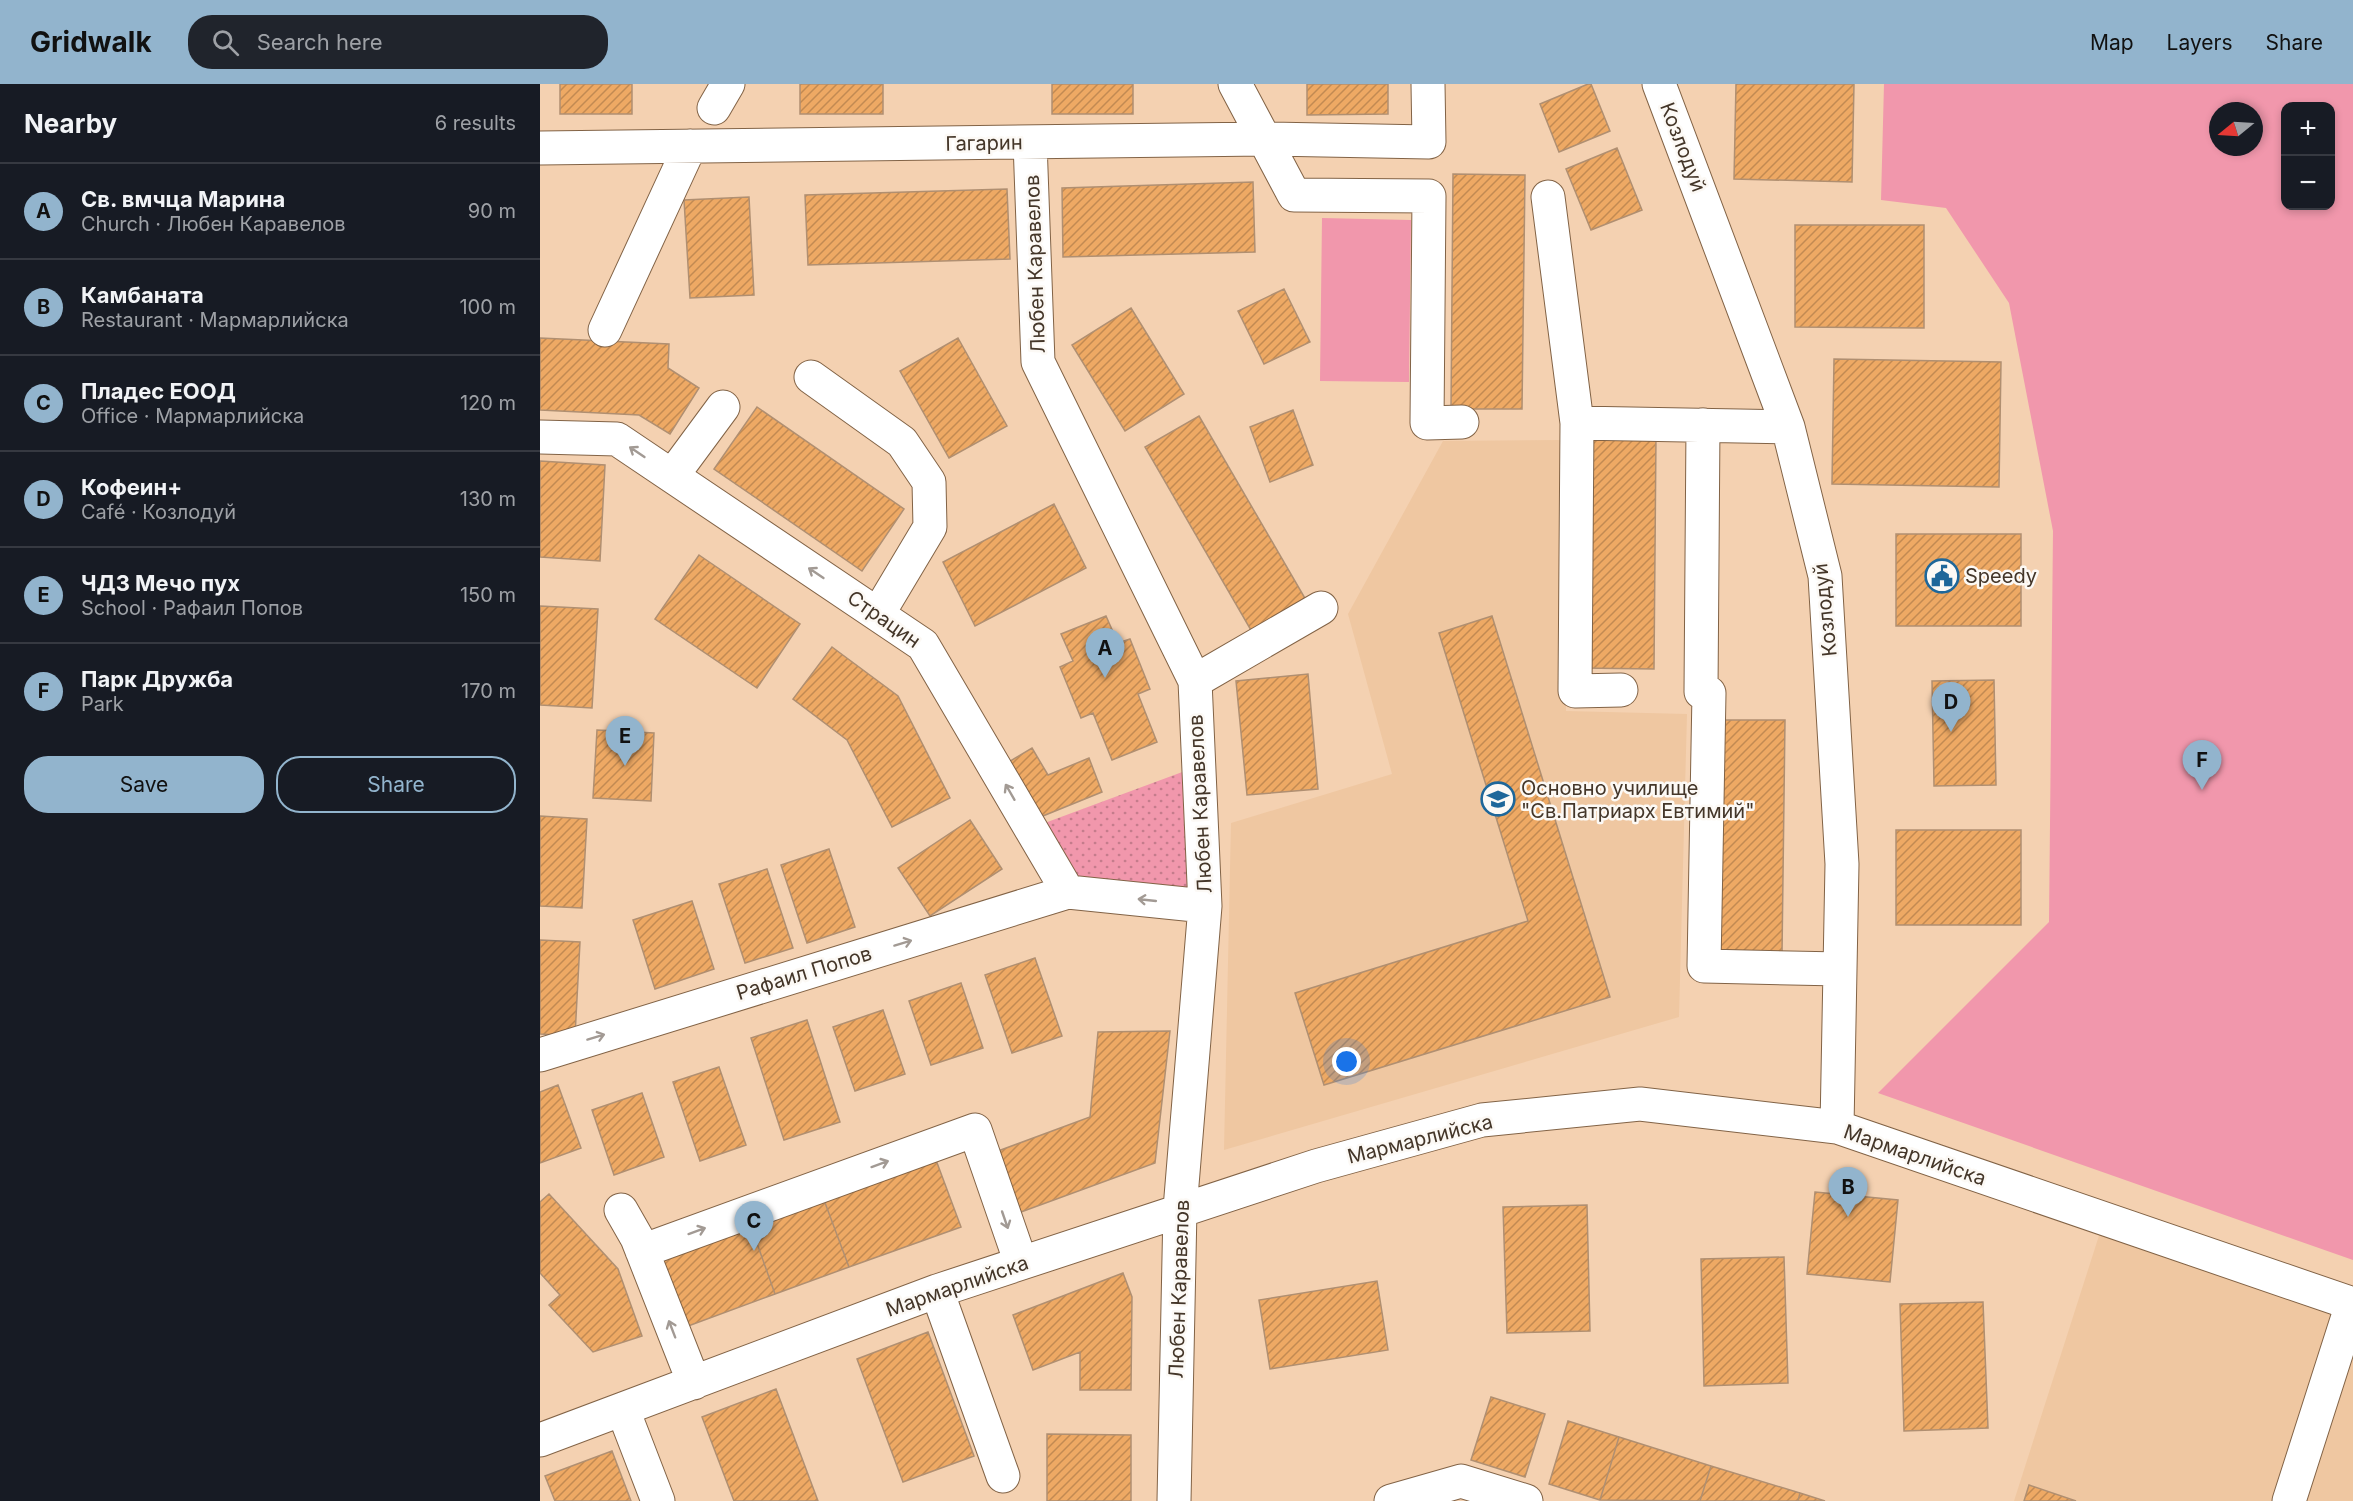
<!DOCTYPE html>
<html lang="en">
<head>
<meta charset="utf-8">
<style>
	body { margin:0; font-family:Inter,sans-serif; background:#20242c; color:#f1f3f6 }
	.controls { position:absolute; right:18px; top:18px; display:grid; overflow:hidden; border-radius:12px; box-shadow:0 3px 9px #0003 }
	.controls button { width:54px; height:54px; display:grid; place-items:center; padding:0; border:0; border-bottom:2px solid #363941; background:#171b24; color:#f1f3f6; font:30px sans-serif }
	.compass { position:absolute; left:1669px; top:18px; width:54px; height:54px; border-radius:50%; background:#171b24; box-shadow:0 3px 9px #0003; rotate:252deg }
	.you { position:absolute; left:807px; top:978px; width:21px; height:21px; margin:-15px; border:4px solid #fff; border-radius:50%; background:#1a73e8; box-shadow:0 0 0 9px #1a73e833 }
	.badge { display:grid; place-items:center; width:39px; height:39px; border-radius:50%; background:#92b4cd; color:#111; font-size:20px; font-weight:700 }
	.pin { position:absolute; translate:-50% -50px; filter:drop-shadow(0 2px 3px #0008) }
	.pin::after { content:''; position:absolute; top:32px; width:21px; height:18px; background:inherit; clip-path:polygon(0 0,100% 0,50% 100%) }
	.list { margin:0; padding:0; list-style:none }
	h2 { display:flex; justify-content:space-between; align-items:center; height:78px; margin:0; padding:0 24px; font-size:26px }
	h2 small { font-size:20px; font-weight:400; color:#9ea1a6 }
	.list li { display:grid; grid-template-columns:39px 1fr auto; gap:18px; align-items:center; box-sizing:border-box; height:96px; padding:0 24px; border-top:2px solid #363941 }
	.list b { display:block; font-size:22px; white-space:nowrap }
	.list p { margin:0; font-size:20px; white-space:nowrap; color:#9ea1a6 }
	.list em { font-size:20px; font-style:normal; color:#9ea1a6 }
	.actions { display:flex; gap:12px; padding:18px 24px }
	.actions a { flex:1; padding:14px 0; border:2px solid #92b4cd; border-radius:24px; text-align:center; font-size:21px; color:#92b4cd }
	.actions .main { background:#92b4cd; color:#111 }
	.icon { flex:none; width:33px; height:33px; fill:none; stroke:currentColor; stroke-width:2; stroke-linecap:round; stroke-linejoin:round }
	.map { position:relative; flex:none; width:1813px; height:1417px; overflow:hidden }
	header { display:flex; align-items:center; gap:36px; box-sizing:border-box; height:84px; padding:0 30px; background:#92b4cd; color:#111 }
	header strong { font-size:28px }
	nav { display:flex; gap:33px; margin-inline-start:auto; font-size:21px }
	.search { width:420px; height:54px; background:#20242c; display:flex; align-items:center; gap:15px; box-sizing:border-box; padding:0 21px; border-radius:24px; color:#9ea1a6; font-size:22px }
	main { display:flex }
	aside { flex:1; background:#171b24 }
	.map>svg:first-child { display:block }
	.built { fill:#efc7a1 }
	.grass { fill:url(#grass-dots) }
	.park { fill:#f197ac; fill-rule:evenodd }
	.building { fill:url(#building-hatch); stroke:#b08f71; stroke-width:1.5 }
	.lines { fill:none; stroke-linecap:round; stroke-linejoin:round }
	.minor-casing { stroke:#826346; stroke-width:35 }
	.minor { stroke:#fff; stroke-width:33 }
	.oneway { stroke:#a29a94 }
	.labels { text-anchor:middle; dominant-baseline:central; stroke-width:5; stroke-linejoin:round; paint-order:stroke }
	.street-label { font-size:20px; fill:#443629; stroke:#fcf9f5 }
	.poi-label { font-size:20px; fill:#443629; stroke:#fcf9f5; text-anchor:start }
</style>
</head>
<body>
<header>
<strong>Gridwalk</strong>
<div class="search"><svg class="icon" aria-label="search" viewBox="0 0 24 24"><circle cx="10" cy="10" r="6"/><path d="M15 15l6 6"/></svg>Search here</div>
<nav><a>Map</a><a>Layers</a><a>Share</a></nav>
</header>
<main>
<aside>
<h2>Nearby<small>6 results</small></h2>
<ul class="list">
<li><span class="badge">A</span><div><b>Св. вмчца Марина</b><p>Church · Любен Каравелов</p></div><em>90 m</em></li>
<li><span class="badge">B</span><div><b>Камбаната</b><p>Restaurant · Мармарлийска</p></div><em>100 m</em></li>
<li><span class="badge">C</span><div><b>Пладес ЕООД</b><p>Office · Мармарлийска</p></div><em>120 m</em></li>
<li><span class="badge">D</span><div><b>Кофеин+</b><p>Café · Козлодуй</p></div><em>130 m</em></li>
<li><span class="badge">E</span><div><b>ЧДЗ Мечо пух</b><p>School · Рафаил Попов</p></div><em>150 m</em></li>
<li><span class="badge">F</span><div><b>Парк Дружба</b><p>Park</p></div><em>170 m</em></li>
</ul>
<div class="actions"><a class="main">Save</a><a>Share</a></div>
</aside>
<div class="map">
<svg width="1813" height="1417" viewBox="0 0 1813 1417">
	<defs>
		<pattern id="grass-dots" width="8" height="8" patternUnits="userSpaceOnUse" patternTransform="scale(1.5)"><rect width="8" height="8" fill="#f197ac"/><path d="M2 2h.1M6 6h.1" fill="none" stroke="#c57c8c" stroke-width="1.8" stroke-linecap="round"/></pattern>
		<pattern id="building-hatch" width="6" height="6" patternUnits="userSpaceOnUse" patternTransform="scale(1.5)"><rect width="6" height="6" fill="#eea964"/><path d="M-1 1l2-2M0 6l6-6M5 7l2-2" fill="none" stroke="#c28a52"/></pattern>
	</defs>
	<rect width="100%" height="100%" fill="#f4d1b1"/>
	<path class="built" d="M1025,356L1026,627L1147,630L1139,933L684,1066L691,739L852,690L808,530L903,357Z
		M1564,1136L1813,1220V1417H1474Z"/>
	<path class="grass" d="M645,687L655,811L536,799L502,740Z"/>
	<path class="park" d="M1344,0H1813V1176L1338,1009L1509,838L1513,447L1469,219L1406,124L1341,116ZM1746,22H1790V122H1746ZM1678,27H1714V63H1678Z
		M782,134L871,136L869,298L780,297Z"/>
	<path class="building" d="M20,0H92V30H20Z
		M260,0H343V30H260Z
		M512,0H593V30H512Z
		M767,0H848V30L767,31Z
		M1048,0H1051L1070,47L1019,68L1000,20Z
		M1196,0H1314L1312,98L1194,95Z
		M1077,64L1102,126L1051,146L1026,85Z
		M913,90L985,91L982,325H911Z
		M713,98L715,168L523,173L522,104Z
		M467,105L470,175L268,181L265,111Z
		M209,113L214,211L150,214L144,116Z
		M1255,141H1384V244L1255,243Z
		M744,205L770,258L724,280L698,227Z
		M591,224L644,310L585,347L532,261Z
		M0,254L129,260L128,284L159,304L130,350L99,331L0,326Z
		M418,254L467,342L409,374L360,287Z
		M1294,275L1461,278L1459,403L1292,400Z
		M217,323L364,425L322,487L174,385Z
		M753,326L773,381L730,398L710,343Z
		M659,332L766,516L712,548L605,363Z
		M1044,350L1116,351L1114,585L1042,584Z
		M0,377L65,381L60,477L0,473Z
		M514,420L546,484L435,542L403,478Z
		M1356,450H1481V542H1356Z
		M159,471L260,540L217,604L115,535Z
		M0,522L58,525L52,624L0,621Z
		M566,532L578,559L590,555L610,605L598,610L617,658L572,676L553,629L541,634L520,583L533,577L521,550Z
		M952,532L1070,913L784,1001L755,909L988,837L899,549Z
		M292,563L358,612L410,714L352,743L307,656L253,615Z
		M768,590L778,705L707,711L696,597Z
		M1454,596L1456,701L1394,702L1392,597Z
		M1173,636H1245L1242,871L1171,870Z
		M57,646L114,649L111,717L53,714Z
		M492,664L508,691L549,674L562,708L493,736L462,682Z
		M0,732L47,735L42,824L0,822Z
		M430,736L462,785L390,832L358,784Z
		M1356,746H1481V841H1356Z
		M289,765L315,843L267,859L241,781Z
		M227,785L253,864L205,879L179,800Z
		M152,817L174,885L115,905L93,836Z
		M0,856L40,858L35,952L0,950Z
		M495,874L522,952L472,969L445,891Z
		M421,899L443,964L391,981L369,917Z
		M343,926L365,990L315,1007L293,943Z
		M267,936L300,1038L244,1056L211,954Z
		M630,947L615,1079L481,1128L458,1067L550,1033L558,948Z
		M179,983L206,1061L160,1077L133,998Z
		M18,1001L41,1064L0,1079V1008Z
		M102,1009L124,1073L74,1091L52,1026Z
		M393,1068L421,1143L309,1183L281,1108Z
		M281,1108L309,1183L235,1210L208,1134Z
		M1275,1108L1358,1116L1350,1198L1267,1190Z
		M9,1110L78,1185L102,1252L53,1268L9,1221L20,1211L0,1189V1118Z
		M1047,1121L1050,1247L967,1249L963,1123Z
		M208,1134L235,1210L140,1245L113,1169Z
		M1244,1173L1248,1299L1164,1302L1161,1175Z
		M583,1189L592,1213L591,1306H540V1268L493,1286L473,1231Z
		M837,1197L848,1266L730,1285L719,1216Z
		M1443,1218L1448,1344L1364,1347L1360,1220Z
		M388,1248L434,1372L363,1398L317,1275Z
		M236,1305L278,1417H194L162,1333Z
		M951,1313L1005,1330L985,1393L931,1376Z
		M1028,1337L1079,1353L1060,1416L1009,1400Z
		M507,1350L591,1351V1417H507Z
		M1079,1353L1171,1382L1160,1417L1060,1416Z
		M72,1367L91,1417H15L5,1392Z
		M1171,1382L1260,1409L1258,1417H1160Z
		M1489,1401L1536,1417H1484Z
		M1260,1409L1285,1417H1258Z"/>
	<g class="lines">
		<g class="minor-casing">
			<path id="minor" d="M695,0L754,111L889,112L887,339L922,338
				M1119,0L1248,343L1285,492L1302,780L1297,1043
				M174,24L188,0
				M490,58L498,278L655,597L665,822L640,1125L634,1417
				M0,64L724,55L889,58L888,0
				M1008,113L1037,339L1035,607L1081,606
				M65,246L150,62
				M271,293L362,358L389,398L390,443L338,530
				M1037,339L1248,343
				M0,353L77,355L383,561L528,808L665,822
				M132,392L183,323
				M655,597L781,524
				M1161,608L1163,341
				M1169,609L1164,882L1300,885
				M0,971L528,808
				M81,1126L97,1154L154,1299
				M102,1167L435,1046L481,1179
				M397,1207L463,1392
				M83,1326L118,1417
				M0,1356L397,1207L776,1082L942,1036L1100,1020L1297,1043L1813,1220
				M851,1417L921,1397L986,1417
				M1749,1417L1812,1220"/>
		</g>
		<use href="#minor" class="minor"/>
	</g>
	<defs><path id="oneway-shaft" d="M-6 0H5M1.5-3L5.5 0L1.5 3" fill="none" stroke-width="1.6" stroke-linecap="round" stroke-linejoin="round" transform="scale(1.5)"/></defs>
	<g class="oneway">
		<use href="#oneway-shaft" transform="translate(97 368) rotate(-146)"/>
		<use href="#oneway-shaft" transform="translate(276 489) rotate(-146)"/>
		<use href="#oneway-shaft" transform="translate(470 708) rotate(-120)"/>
		<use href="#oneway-shaft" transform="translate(607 816) rotate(-174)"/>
		<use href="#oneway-shaft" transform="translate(363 859) rotate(-17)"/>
		<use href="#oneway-shaft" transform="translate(56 953) rotate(-17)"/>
		<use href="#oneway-shaft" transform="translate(340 1080) rotate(-20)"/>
		<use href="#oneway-shaft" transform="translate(465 1136) rotate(71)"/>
		<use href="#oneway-shaft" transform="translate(157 1147) rotate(-20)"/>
		<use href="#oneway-shaft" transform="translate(132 1245) rotate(-111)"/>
	</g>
	<defs>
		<g id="civic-ring" transform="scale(1.725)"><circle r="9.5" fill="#fcf9f5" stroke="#1e679a" stroke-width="1.5"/><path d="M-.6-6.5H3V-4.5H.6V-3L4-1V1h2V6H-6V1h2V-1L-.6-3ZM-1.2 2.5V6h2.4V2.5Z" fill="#1e679a"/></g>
		<g id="school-ring" transform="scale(1.725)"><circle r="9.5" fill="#fcf9f5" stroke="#1e679a" stroke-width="1.5"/><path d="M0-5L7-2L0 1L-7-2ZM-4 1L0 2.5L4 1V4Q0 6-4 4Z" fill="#1e679a"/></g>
	</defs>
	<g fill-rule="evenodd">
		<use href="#civic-ring" x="1402" y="492"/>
		<use href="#school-ring" x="958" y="715"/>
	</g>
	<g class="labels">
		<g class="street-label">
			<text transform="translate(444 59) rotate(-1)">Гагарин</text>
			<text transform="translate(1143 63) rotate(69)">Козлодуй</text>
			<text transform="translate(495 180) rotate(-92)">Любен Каравелов</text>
			<text transform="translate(1285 526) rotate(-96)">Козлодуй</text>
			<text transform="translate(344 535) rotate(35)">Страцин</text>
			<text transform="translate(660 720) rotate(-93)">Любен Каравелов</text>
			<text transform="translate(264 889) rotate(-17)">Рафаил Попов</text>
			<text transform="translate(880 1055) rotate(-14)">Мармарлийска</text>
			<text transform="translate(1375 1071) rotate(19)">Мармарлийска</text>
			<text transform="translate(417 1202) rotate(-19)">Мармарлийска</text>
			<text transform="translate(639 1205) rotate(-88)">Любен Каравелов</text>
		</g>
		<g class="poi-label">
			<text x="1425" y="492">Speedy</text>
			<text x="981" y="704">Основно училище<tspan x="981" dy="23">"Св.Патриарх Евтимий"</tspan></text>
		</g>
	</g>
</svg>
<div class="controls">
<button>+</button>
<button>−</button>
</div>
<svg class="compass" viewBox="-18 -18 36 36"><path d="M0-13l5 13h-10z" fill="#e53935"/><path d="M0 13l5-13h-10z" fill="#9ea1a6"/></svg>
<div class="you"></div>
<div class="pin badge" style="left:565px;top:594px">A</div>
<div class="pin badge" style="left:1308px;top:1133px">B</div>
<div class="pin badge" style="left:214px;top:1167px">C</div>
<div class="pin badge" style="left:1411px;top:648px">D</div>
<div class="pin badge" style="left:85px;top:682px">E</div>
<div class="pin badge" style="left:1662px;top:706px">F</div>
</div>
</main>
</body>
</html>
